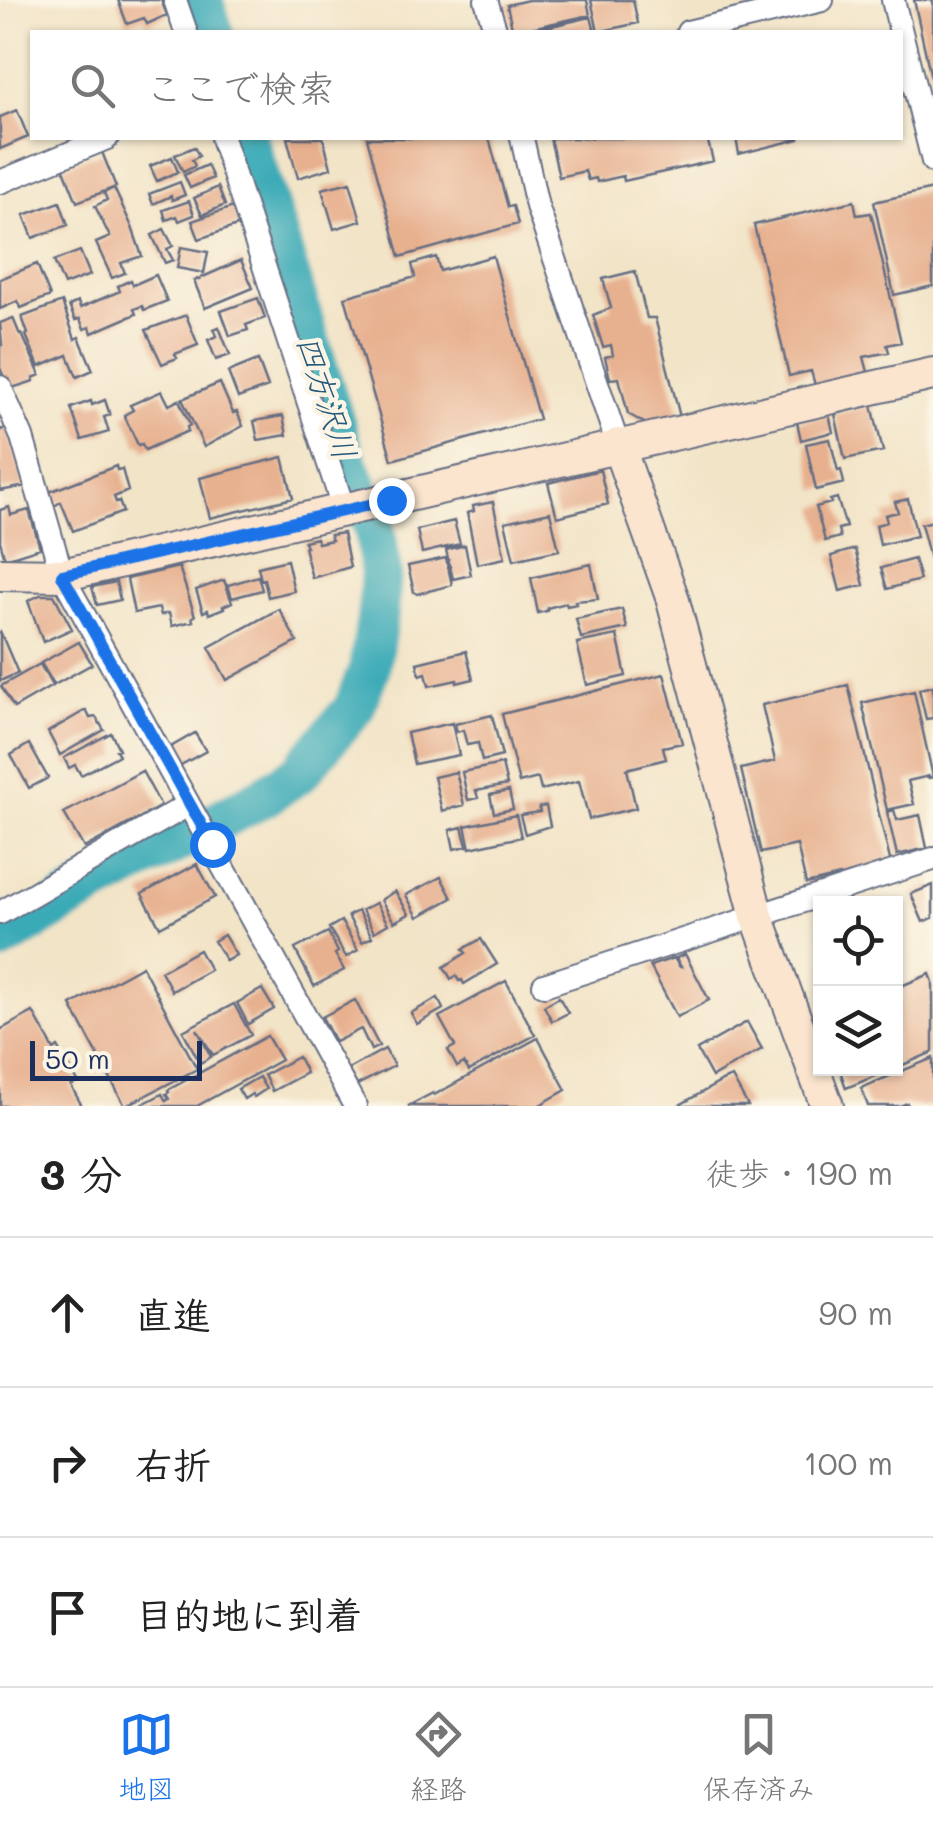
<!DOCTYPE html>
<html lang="ja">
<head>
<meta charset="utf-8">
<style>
	body { margin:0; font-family:Mali,"Klee One",sans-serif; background:#f6f6f6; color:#222 }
	.controls { position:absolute; right:30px; bottom:30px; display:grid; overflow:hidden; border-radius:0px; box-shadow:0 2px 8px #0004 }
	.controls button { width:90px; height:90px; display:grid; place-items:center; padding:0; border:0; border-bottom:2px solid #e0e0e0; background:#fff; color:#222; font:50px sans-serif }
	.scale { position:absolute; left:30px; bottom:25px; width:172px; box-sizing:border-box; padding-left:10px; border:5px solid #1b2f5e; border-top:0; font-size:28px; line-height:35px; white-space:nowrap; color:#1b2f5e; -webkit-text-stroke:8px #fcf5e5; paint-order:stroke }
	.stop { position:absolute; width:30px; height:30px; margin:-22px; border:8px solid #1a73e8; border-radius:50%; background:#fff }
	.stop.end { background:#1a73e8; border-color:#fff; box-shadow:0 2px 10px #0008 }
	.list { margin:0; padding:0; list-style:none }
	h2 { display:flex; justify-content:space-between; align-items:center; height:130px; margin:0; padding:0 40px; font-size:42px }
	h2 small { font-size:32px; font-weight:400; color:#767676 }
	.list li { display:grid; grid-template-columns:65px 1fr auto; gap:30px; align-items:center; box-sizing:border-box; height:150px; padding:0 40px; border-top:2px solid #e0e0e0 }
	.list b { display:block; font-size:38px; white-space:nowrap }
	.list em { font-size:32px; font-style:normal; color:#767676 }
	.icon { flex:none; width:55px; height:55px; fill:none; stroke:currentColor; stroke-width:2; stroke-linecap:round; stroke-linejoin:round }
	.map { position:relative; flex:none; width:933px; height:1106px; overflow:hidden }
	.search { position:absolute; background:#fff; box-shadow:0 2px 8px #0004; left:30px; right:30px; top:30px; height:110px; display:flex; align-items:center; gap:25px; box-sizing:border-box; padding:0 35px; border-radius:0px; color:#767676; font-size:38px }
	.sheet { height:580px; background:#fff }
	nav { display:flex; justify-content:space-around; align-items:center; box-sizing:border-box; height:140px; border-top:2px solid #e0e0e0; background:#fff; font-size:28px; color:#767676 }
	nav a { display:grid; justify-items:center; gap:5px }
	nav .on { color:#1a73e8 }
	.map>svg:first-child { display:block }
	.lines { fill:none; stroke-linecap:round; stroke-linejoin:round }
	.river { stroke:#3aaab7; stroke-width:42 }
	.building { fill:#e7b08f }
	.street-casing { stroke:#666e83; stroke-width:26 }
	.secondary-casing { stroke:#666e83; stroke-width:36 }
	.street { stroke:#fff; stroke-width:22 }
	.secondary { stroke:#fbe5cf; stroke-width:32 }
	.route { stroke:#1a73e8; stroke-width:12 }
	.labels { text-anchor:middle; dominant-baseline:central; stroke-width:9; stroke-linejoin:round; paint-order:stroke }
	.water-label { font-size:32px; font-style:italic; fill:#265a7d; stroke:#fcf5e5 }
</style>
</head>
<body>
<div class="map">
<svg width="933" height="1106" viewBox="0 0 933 1106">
	<rect width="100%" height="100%" fill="#fcf5e5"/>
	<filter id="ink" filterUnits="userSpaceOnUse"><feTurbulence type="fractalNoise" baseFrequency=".01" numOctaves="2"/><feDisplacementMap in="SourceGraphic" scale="20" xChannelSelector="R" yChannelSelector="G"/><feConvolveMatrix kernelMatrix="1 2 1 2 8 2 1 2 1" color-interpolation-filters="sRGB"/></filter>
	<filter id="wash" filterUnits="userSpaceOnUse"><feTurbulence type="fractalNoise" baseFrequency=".0048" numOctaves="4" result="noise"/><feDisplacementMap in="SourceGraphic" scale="40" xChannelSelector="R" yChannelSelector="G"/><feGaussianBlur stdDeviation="2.25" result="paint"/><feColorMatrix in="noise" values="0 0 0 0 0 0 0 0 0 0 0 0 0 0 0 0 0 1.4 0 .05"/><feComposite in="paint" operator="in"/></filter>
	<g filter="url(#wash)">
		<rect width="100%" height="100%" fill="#f2e4c7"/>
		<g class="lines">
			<path class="river" d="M202,0L213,32
				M0,941L83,892L263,797L299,773L354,708L369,669L378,614L381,573L375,529L344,455L247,138"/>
		</g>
		<g id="blocks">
			<path class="building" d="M118,0H161L167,15L147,24L144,18L127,24Z
				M528,0H587L590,15L513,32L507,5Z
				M591,0H633L638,23L598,32Z
				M914,0H933V77L931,78Z
				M591,17L595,32H544L543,28Z
				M17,110L28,137L0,149V117Z
				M287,138H323L331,168L298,178Z
				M367,138H489L508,207L513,206L518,224L400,257Z
				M550,138H707L713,161L624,181L623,176L597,182L596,178L588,180L585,171L559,177Z
				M736,138H799V139L739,154Z
				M194,147L199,156L192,160L195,166L183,172L175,155Z
				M102,152L116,187L77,202L63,167Z
				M172,157L178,172L157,181L150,166Z
				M207,165L213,178L190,188L184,175Z
				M180,182L185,195L172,200L171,196L153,204L149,194Z
				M350,182L361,221L334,229L322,189Z
				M218,187L225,205L202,215L194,198Z
				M114,188L132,227L142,256L121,263L125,273L112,278L96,243L110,237L95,206L107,200L104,193Z
				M933,189V286L894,295L874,202Z
				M189,201L194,215L179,221L177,216L166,220L163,210Z
				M854,201L857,215L871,213L901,342L887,345L889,352L864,357L868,372L815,385L811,371L789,376L754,225Z
				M60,202L68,225L33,238L24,215Z
				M233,207L240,225L199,239L192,221Z
				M164,229L173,246L167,249L173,260L165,263L152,235Z
				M181,247L208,252L204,273L177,268Z
				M80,251L90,275L64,285L54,261Z
				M493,256L539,419L392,460L345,297L415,277L412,264L436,257L440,271Z
				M241,260L253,288L205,308L194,281Z
				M37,264L50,296L21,308L18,301L0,309V279Z
				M635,271L647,318H655L680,417L648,425L628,414L619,378L610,379L605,357L613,355L611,345L603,347L593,315L611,308L603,279Z
				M156,275L167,301L144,310L142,306L134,309L136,314L92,333L90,327L84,329L80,319L75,320L69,306L78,302L80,308L120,291L118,286L131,280L133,285Z
				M258,298L265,318L246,325L248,330L230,336L221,311Z
				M62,302L75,339L79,337L93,370L77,377L68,355L39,367L26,335L28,334L22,317Z
				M186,315L198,345L175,354L177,358L162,364L146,330Z
				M13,318L20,335L22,334L40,375L33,378L34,381L9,389L0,368V346L2,345L0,323Z
				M219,327L230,355L216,360L208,340L217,336L214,329Z
				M258,360L268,387L238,398L228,372Z
				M220,383L233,413L237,412L243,426L204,447L182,399Z
				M162,391L169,405L179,400L190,425L187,427L188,431L145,450L142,444L138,445L124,415L133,410L130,405Z
				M105,400L110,415L104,417L109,432L82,440L71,408L91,401L92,405Z
				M872,405L883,451L845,459L835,414Z
				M829,414L833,432L801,440L797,422Z
				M283,416L287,435L258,440L254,421Z
				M7,428L26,486L0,491V430Z
				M830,439L838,471L841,470L844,483L816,490L806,444Z
				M283,457L293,498L210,518L200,478Z
				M116,466L117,470L122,469L128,491L114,497L116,502L119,501L123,512L73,531L61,502L54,506L49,492Z
				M600,470L608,504L557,517L548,483Z
				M837,498L846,527L838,529L840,537L825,541L816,507L831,503L830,500Z
				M908,499L917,536L880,545L876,525L887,522L885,515L898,512L895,502Z
				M493,502L505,558L477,564L467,513L474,511L473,506Z
				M9,507L11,515L29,510L40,548L5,559L0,541V510Z
				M550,512L559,550L514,560L505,522Z
				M454,521L460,544L422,553L417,530Z
				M933,521V558L930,559L921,524Z
				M343,533L350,567L312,578L304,547H306L304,541L316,538L318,543L332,540L330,535Z
				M465,545L471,575L453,579L446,550Z
				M855,549L864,585L840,591L831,556Z
				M446,558L452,585L417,594L414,592L408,566Z
				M914,559L920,580L887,589L881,568Z
				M287,560L294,591L268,597L264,579L261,580L258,567Z
				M591,564L598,599L575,601L576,604L567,606L566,603L547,608V611L538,613L531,578Z
				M179,567L195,616L192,617L193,621L172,626L169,613L161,615L159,608L134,613L127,579Z
				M258,576L262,590L232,598L228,585Z
				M224,580L232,602L223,606L224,608L209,614L208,610L203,612L196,590Z
				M116,582L120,600L97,605L92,587Z
				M40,595H54L72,629L43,642L28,601Z
				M279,609L297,642L227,680L209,647Z
				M622,609L627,628L581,638L576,619Z
				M0,631L18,673L0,681Z
				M617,635L626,676L587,685L577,643Z
				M79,642L92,664L54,685L41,663Z
				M466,651L473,679L457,683V680L429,686L426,673L420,675L417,663Z
				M40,664L52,686L14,708L1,686Z
				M664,674L682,743L663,747L666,759L627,769L636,808L589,819L579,781L541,790L538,778L519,783L502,714Z
				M848,685L891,864L806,884L797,845L761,853L741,769L775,761L762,705Z
				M933,686V718L926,719L919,689Z
				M914,691L933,777L929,778V776L908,781L914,804L887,810L862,703Z
				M86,710L90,718L96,717L104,730L60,755L48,732Z
				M492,715L502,756L482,761L478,743L467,745L463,730L457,732L455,724Z
				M452,723L459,755L414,764L407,733Z
				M111,733L119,749L116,750L119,755L81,775L75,765L69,768L64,758Z
				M195,733L206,751L179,766L169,748Z
				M29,744L48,778L29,788L11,755Z
				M502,764L507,785L476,791L478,798L468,800L462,772Z
				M142,771L161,806L84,848L64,813Z
				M456,772L464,805L442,811L434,777Z
				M509,791L513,809L494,813L490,795Z
				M546,806L550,826L525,834L520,815L540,812L539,807Z
				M894,810L897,820L920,815L927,848L897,855L887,812Z
				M516,815L521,837L470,848L465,826Z
				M462,827L467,846L454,849L450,830Z
				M197,864L215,897L160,927L142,894Z
				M441,877L452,898L418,917L406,895Z
				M933,885V918L923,922L911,894Z
				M395,891L409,914L394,922L381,900Z
				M376,903L388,924L374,932L362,910Z
				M358,911L372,937L362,942L348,916Z
				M341,921L358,950L346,957L329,928Z
				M328,932L338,952L335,954L344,970L314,986L295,949Z
				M224,935L236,955L226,961L214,941Z
				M481,939L497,964L464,984L462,980L459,981L456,976L451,979L444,967L466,953L463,949Z
				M199,950L210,970L172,991L161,971Z
				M685,954L709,1000L677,1017L650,966L674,958L680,967H681L676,958Z
				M142,966L197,1069L125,1106L71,1005Z
				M930,974L933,982V1052L896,1068V988Z
				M506,981L535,1035L469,1071L464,1063L457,1067L448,1050L455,1046L439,1017Z
				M262,989L274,1009L248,1024L237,1003Z
				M559,997L568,1013L552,1021L544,1006Z
				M438,998L443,1009L417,1024L411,1013Z
				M355,1000L379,1046L371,1050L361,1029L335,1042L322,1017Z
				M234,1004L251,1035L213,1055L197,1029L211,1057L200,1063L183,1031Z
				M33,1012L54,1050L58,1047L78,1082L71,1086L82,1106H0V1030Z
				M747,1022L762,1049L712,1077L697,1050Z
				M267,1036L281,1060L197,1106H139L162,1094L166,1101L169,1099L166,1094L169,1092L168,1090Z
				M538,1038L566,1090L538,1106H408L433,1093L434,1095Z
				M385,1049L394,1066L357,1085L348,1069Z
				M298,1057L306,1073L272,1091L264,1075Z
				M933,1058V1106H908L907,1103L900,1106H868L861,1088Z
				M839,1068H893V1069L846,1088Z
				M259,1077L266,1089L254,1097L252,1094L244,1099L238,1089Z
				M732,1077L748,1106H678L724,1080Z"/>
		</g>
	</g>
	<g filter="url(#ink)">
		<use href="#blocks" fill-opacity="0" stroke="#666e83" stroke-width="2.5"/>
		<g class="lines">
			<g class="street-casing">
				<path id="street" d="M175,0L186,32
					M486,0L496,32
					M893,0L933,161
					M688,32L822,0
					M222,138L344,510
					M522,138L537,206L618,445
					M0,182L107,138
					M0,387L22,437L62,575L355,1106
					M0,913L188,805
					M544,985L933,859"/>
			</g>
			<g class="secondary-casing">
				<path id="secondary" d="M618,445L672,597L757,916L827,1106
					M0,574L62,575L933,374"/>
			</g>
			<use href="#street" class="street"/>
			<use href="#secondary" class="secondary"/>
		</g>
	</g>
	<g class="lines" filter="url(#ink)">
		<path class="route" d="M212,844L62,575L391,500"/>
	</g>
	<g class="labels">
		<g class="water-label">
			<text transform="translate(328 397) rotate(72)">四方沢川</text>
		</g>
	</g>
</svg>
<div class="controls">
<button><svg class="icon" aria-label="locate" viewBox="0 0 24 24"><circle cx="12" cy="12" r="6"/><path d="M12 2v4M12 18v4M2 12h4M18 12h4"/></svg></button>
<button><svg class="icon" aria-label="layers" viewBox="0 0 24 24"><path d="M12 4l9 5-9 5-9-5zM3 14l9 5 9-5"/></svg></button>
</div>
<div class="scale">50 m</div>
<div class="stop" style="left:212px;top:844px"></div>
<div class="stop end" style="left:391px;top:500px"></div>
<div class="search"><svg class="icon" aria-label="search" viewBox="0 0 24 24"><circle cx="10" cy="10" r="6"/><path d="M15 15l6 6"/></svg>ここで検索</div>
</div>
<section class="sheet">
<h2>3 分<small>徒歩 · 190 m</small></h2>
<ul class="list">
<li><svg class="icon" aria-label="ahead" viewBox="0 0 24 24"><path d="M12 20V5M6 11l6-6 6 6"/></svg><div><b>直進</b></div><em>90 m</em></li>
<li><svg class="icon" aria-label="right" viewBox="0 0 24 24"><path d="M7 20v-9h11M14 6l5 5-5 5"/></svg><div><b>右折</b></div><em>100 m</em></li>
<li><svg class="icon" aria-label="arrive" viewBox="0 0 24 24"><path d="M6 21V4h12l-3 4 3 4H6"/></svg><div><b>目的地に到着</b></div></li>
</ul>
</section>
<nav>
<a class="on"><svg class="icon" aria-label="map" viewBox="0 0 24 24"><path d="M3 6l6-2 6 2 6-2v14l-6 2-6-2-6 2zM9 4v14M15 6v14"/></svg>地図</a>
<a><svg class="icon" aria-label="directions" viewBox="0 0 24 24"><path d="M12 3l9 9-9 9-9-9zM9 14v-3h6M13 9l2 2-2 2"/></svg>経路</a>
<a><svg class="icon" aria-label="saved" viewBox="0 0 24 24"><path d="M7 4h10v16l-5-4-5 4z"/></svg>保存済み</a>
</nav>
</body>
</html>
